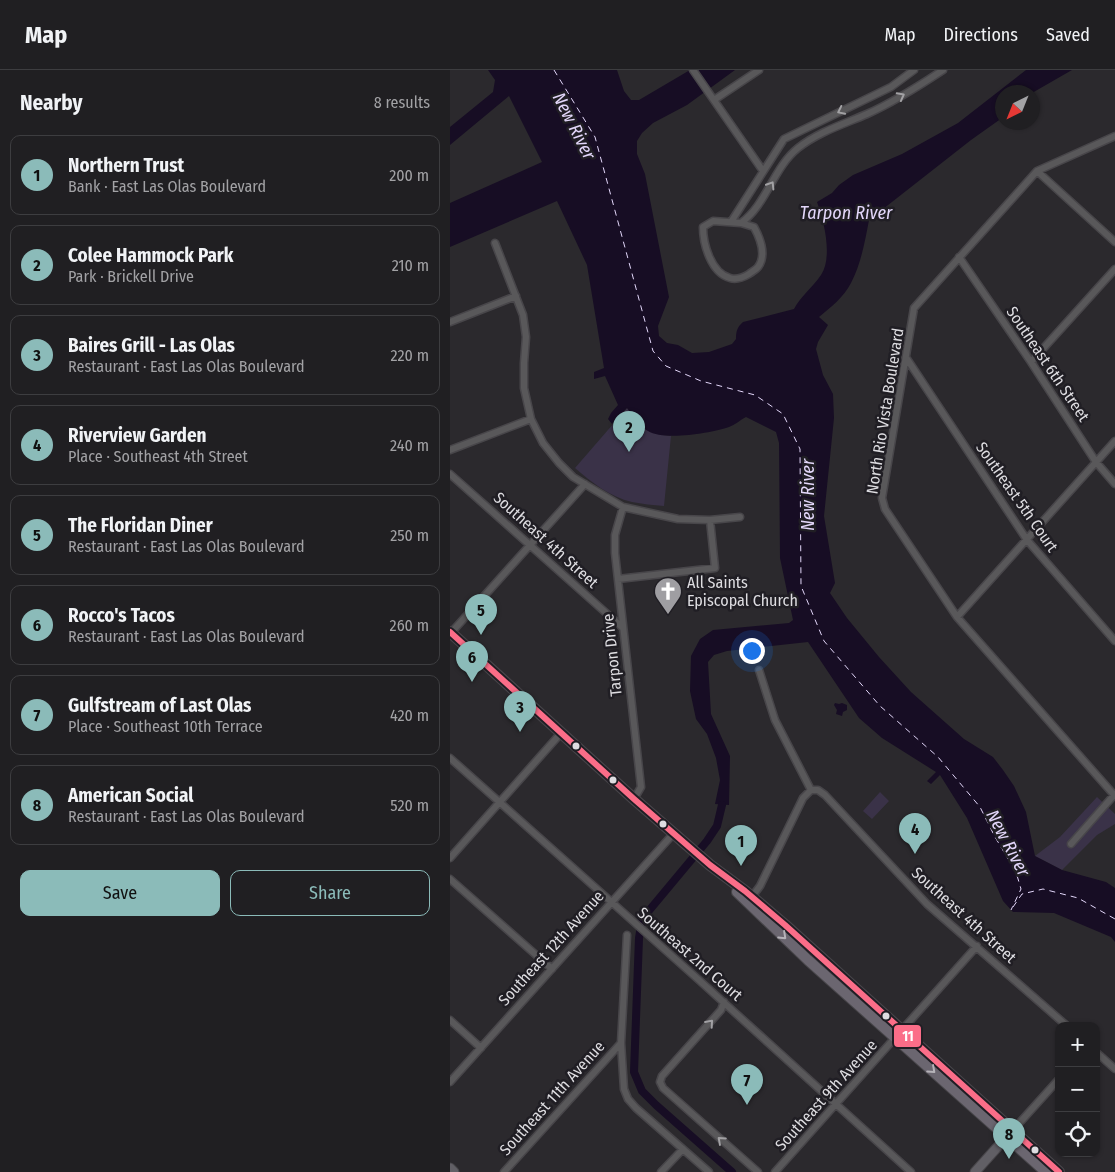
<!DOCTYPE html>
<html lang="en">
<head>
<meta charset="utf-8">
<style>
	body { margin:0; font-family:"Fira Sans Condensed",sans-serif; background:#2d2c2f; color:#f1f3f6 }
	.controls { position:absolute; right:15px; bottom:15px; display:grid; overflow:hidden; border-radius:10px; box-shadow:0 1px 4px #0004 }
	.controls button { width:45px; height:45px; display:grid; place-items:center; padding:0; border:0; border-bottom:1px solid #3d3d40; background:#201f22; color:#f1f3f6; font:25px sans-serif }
	.compass { position:absolute; left:545px; top:15px; width:45px; height:45px; border-radius:50%; background:#201f22; box-shadow:0 1px 4px #0004; rotate:223deg }
	.you { position:absolute; left:301px; top:580px; width:18px; height:18px; margin:-12px; border:4px solid #fff; border-radius:50%; background:#1a73e8; box-shadow:0 0 0 8px #1a73e833 }
	.badge { display:grid; place-items:center; width:32px; height:32px; border-radius:50%; background:#8bbbb9; color:#111; font-size:16px; font-weight:700 }
	.pin { position:absolute; translate:-50% -41px; filter:drop-shadow(0 1px 2px #0008) }
	.pin::after { content:''; position:absolute; top:26px; width:18px; height:15px; background:inherit; clip-path:polygon(0 0,100% 0,50% 100%) }
	.list { margin:0; padding:0; list-style:none }
	h2 { display:flex; justify-content:space-between; align-items:center; height:65px; margin:0; padding:0 20px; font-size:21px }
	h2 small { font-size:16px; font-weight:400; color:#a2a2a5 }
	.list li { display:grid; grid-template-columns:32px 1fr auto; gap:15px; align-items:center; box-sizing:border-box; height:80px; margin:0 10px 10px; padding:0 10px; border:1px solid #3d3d40; border-radius:10px }
	.list b { display:block; font-size:19px; white-space:nowrap }
	.list p { margin:0; font-size:16px; white-space:nowrap; color:#a2a2a5 }
	.list em { font-size:16px; font-style:normal; color:#a2a2a5 }
	.actions { display:flex; gap:10px; padding:15px 20px }
	.actions a { flex:1; padding:11px 0; border:1px solid #8bbbb9; border-radius:10px; text-align:center; font-size:18px; color:#8bbbb9 }
	.actions .main { background:#8bbbb9; color:#111 }
	.icon { flex:none; width:28px; height:28px; fill:none; stroke:currentColor; stroke-width:2; stroke-linecap:round; stroke-linejoin:round }
	.map { position:relative; flex:none; width:665px; height:1102px; overflow:hidden }
	header { display:flex; align-items:center; gap:30px; box-sizing:border-box; height:70px; padding:0 25px; background:#201f22; border-bottom:1px solid #3d3d40 }
	header strong { font-size:24px }
	nav { display:flex; gap:28px; margin-inline-start:auto; font-size:18px }
	main { display:flex }
	aside { flex:1; background:#201f22 }
	.map>svg:first-child { display:block }
	.green { fill:#3a3248 }
	.water { fill:#170d24 }
	.lines { fill:none; stroke-linecap:round; stroke-linejoin:round }
	.canal { stroke:#170d24; stroke-width:8 }
	.ferry { stroke:#e3d7fa; stroke-width:1; stroke-dasharray:6 5; stroke-linecap:butt }
	.street-casing { stroke:#48464a; stroke-width:9 }
	.secondary-casing { stroke:#48464a; stroke-width:11 }
	.primary-casing { stroke:#48464a; stroke-width:12 }
	.street { stroke:#59585a; stroke-width:6 }
	.secondary { stroke:#615f65; stroke-width:9 }
	.primary { stroke:#6b6670; stroke-width:10 }
	.bus-1-casing { stroke:#201e24; stroke-width:10 }
	.bus-1 { stroke:#fb6d88; stroke-width:6 }
	.oneway { stroke:#a2a1a4 }
	.oneway2 { stroke:#b6b3b9 }
	.bus-dot { fill:#dedde1; stroke:#201e24; stroke-width:2 }
	.labels { text-anchor:middle; dominant-baseline:central; stroke-width:5; stroke-linejoin:round; paint-order:stroke }
	.street-label { font-size:16px; fill:#dedde1; stroke:#201e24 }
	.poi-label { font-size:16px; fill:#dedde1; stroke:#201e24; text-anchor:start }
	.water-label { font-size:18px; font-style:italic; fill:#e3d7fa; stroke:#201e24 }
	.line-badge { stroke:#201e24; stroke-width:2 }
	.badge-label { font-size:14px; text-anchor:middle; font-weight:bold; fill:#fff }
</style>
</head>
<body>
<header>
<strong>Map</strong>
<nav><a>Map</a><a>Directions</a><a>Saved</a></nav>
</header>
<main>
<aside>
<h2>Nearby<small>8 results</small></h2>
<ul class="list">
<li><span class="badge">1</span><div><b>Northern Trust</b><p>Bank · East Las Olas Boulevard</p></div><em>200 m</em></li>
<li><span class="badge">2</span><div><b>Colee Hammock Park</b><p>Park · Brickell Drive</p></div><em>210 m</em></li>
<li><span class="badge">3</span><div><b>Baires Grill - Las Olas</b><p>Restaurant · East Las Olas Boulevard</p></div><em>220 m</em></li>
<li><span class="badge">4</span><div><b>Riverview Garden</b><p>Place · Southeast 4th Street</p></div><em>240 m</em></li>
<li><span class="badge">5</span><div><b>The Floridan Diner</b><p>Restaurant · East Las Olas Boulevard</p></div><em>250 m</em></li>
<li><span class="badge">6</span><div><b>Rocco's Tacos</b><p>Restaurant · East Las Olas Boulevard</p></div><em>260 m</em></li>
<li><span class="badge">7</span><div><b>Gulfstream of Last Olas</b><p>Place · Southeast 10th Terrace</p></div><em>420 m</em></li>
<li><span class="badge">8</span><div><b>American Social</b><p>Restaurant · East Las Olas Boulevard</p></div><em>520 m</em></li>
</ul>
<div class="actions"><a class="main">Save</a><a>Share</a></div>
</aside>
<div class="map">
<svg width="665" height="1102" viewBox="0 0 665 1102">
	<rect width="100%" height="100%" fill="#2b292d"/>
	<path class="green" d="M177,338C191,356 197,364 221,366L214,436C203,435 192,434 182,432C160,427 141,412 125,398Z
		M430,722L439,731L422,749L413,741Z
		M647,727L665,744V754L647,765L612,800L585,786L610,767Z"/>
	<path class="water" d="M38,0H167L174,21L181,30H189L240,0H285L237,35L203,53L192,63L187,71V84L195,104L219,227L208,256L209,266L217,273L228,275L242,283L259,282L282,274L286,269C286,262 287,257 293,252L344,239C351,226 362,218 371,205C383,187 374,151 367,132L382,123L389,115L403,105L452,84L508,53L576,0H622L582,23L552,22V48L521,70L419,150C415,171 411,194 401,213C394,227 380,238 369,247L378,255L368,272L366,279L373,305L383,324L384,348L374,446L385,513L380,523L397,548L429,587L461,622L514,669L543,687L553,700L564,716L576,742L585,786L612,800L656,812L665,818V872L661,867L604,843L563,842L553,831L517,748L490,705L481,714L477,711L486,702L432,668L409,648L358,572L277,581L264,585L258,592L261,644L280,686L279,735L265,734L270,710L266,688L257,664L246,649L240,621L241,586L250,569L263,560L339,553L343,550L330,488L329,373L326,362L296,347C290,350 285,355 279,357C262,363 214,371 198,361C189,356 183,346 177,338L162,354L158,349L161,343L168,335L155,306L144,309V302L154,298L137,195L107,131L0,177V133L92,92L59,26L0,75V57L43,22L45,10Z
		M385,633L389,634L392,633L397,635V640L393,642L392,646L386,644L387,640L384,635Z"/>
	<g class="lines">
		<path class="canal" d="M272,735L267,756L257,771L192,849L189,868L184,1002L192,1021L206,1035L282,1102"/>
		<path class="ferry" d="M104,0L145,67L203,281L216,296L251,311L305,325L333,344L350,379L351,516L374,571L430,636L488,687L530,737L545,767L566,802L571,819L561,840
			M563,837L572,824L593,819L628,828L665,849"/>
		<g class="street-casing">
			<path id="street" d="M243,0L313,101
				M264,30L309,0
				M665,66L587,101L464,238L432,428L435,439L507,547L665,726
				M587,101L665,172
				M281,152L334,69L441,17L464,0
				M291,153L304,157C310,168 317,185 308,197C306,200 301,202 299,204C294,207 286,210 280,208C261,203 253,174 253,157L263,151L291,153C317,134 323,98 348,78C368,62 394,54 417,44C444,32 469,16 493,0
				M45,173L73,245L76,267L74,293V318L81,349L93,373L109,393L123,407L173,437L228,449L260,450L290,447
				M509,187L581,292L646,392L665,414
				M0,252L66,226
				M457,289L577,470L665,571
				M581,292L665,199
				M0,380L81,349
				M0,404L173,558
				M173,437L165,465V483L191,717L184,729
				M168,509L265,498L260,450
				M507,547L665,371
				M0,564L135,414
				M309,600L325,650L361,720
				M0,688L250,911L461,1102
				M361,720H368L375,725L477,834L617,956
				M621,774L665,724
				M0,788L111,663
				M0,809L102,899
				M301,828L310,816L353,728L361,720
				M177,865L171,973L174,1019L178,1029L186,1038L259,1102
				M274,932L271,940L212,1006L210,1012L213,1018L308,1102
				M0,950L31,978
				M646,982L665,999
				M0,1012L224,763
				M563,1060L609,1009
				M54,1102L171,973
				M211,1102L233,1079
				M325,1102L527,876"/>
		</g>
		<g class="secondary-casing">
			<path id="secondary" d="M0,1098L4,1102
				M525,1102L560,1063"/>
		</g>
		<g class="primary-casing">
			<path id="primary" d="M0,562L184,729L260,795L295,821L335,855L609,1102
				M287,822L358,890L596,1102"/>
		</g>
		<use href="#street" class="street"/>
		<use href="#secondary" class="secondary"/>
		<use href="#primary" class="primary"/>
		<g class="bus-1-casing">
			<path id="bus-1" d="M0,562L184,729L260,795L295,821L335,855L609,1102"/>
		</g>
		<use href="#bus-1" class="bus-1"/>
	</g>
	<defs><path id="oneway-chevron" d="M-2-3.5L2.5 0L-2 3.5" fill="none" stroke-width="1.6" stroke-linecap="round" stroke-linejoin="round" transform="scale(1.25)"/></defs>
	<g class="oneway">
		<use href="#oneway-chevron" transform="translate(451 26) rotate(-28)"/>
		<use href="#oneway-chevron" transform="translate(391 41) rotate(154)"/>
		<use href="#oneway-chevron" transform="translate(321 115) rotate(-58)"/>
		<use href="#oneway-chevron" transform="translate(260 953) rotate(-49)"/>
		<use href="#oneway-chevron" transform="translate(271 1070) rotate(-138)"/>
	</g>
	<g class="oneway2">
		<use href="#oneway-chevron" transform="translate(333 866) rotate(43)"/>
		<use href="#oneway-chevron" transform="translate(482 1000) rotate(42)"/>
	</g>
	<defs>
		<g id="church-pin" transform="scale(1.4375)"><path d="M0 17L-7.5 6A9.5 9.5 0 1 1 7.5 6Z" fill="#9f9ea2" stroke="#201e24"/><path d="M-1.2-6h2.4v3.5h3.3v2.4h-3.3V6h-2.4V-.1h-3.3v-2.4h3.3Z" fill="#fff"/></g>
	</defs>
	<g fill-rule="evenodd">
		<use href="#church-pin" x="218" y="521"/>
	</g>
	<g class="bus-dot">
		<circle cx="126" cy="676" r="4.5"/>
		<circle cx="163" cy="710" r="4.5"/>
		<circle cx="213" cy="754" r="4.5"/>
		<circle cx="436" cy="946" r="4.5"/>
		<circle cx="585" cy="1080" r="4.5"/>
	</g>
	<g class="labels">
		<g class="street-label">
			<text transform="translate(598 294) rotate(56)">Southeast 6th Street</text>
			<text transform="translate(435 341) rotate(-81)">North Rio Vista Boulevard</text>
			<text transform="translate(567 427) rotate(55)">Southeast 5th Court</text>
			<text transform="translate(96 470) rotate(42)">Southeast 4th Street</text>
			<text transform="translate(162 585) rotate(-96)">Tarpon Drive</text>
			<text transform="translate(514 845) rotate(42)">Southeast 4th Street</text>
			<text transform="translate(101 878) rotate(-48)">Southeast 12th Avenue</text>
			<text transform="translate(240 884) rotate(41)">Southeast 2nd Court</text>
			<text transform="translate(376 1025) rotate(-48)">Southeast 9th Avenue</text>
			<text transform="translate(102 1028) rotate(-48)">Southeast 11th Avenue</text>
		</g>
		<g class="poi-label">
			<text x="237" y="512">All Saints<tspan x="237" dy="18">Episcopal Church</tspan></text>
		</g>
		<g class="water-label">
			<text transform="translate(124 56) rotate(63)">New River</text>
			<text x="396" y="143">Tarpon River</text>
			<text transform="translate(358 425) rotate(-90)">New River</text>
			<text transform="translate(558 773) rotate(62)">New River</text>
		</g>
	</g>
	<rect class="line-badge" x="443" y="954" width="29" height="24" rx="5" fill="#fb6d88"/>
	<g class="badge-label">
		<text x="458" y="971">11</text>
	</g>
</svg>
<div class="controls">
<button>+</button>
<button>−</button>
<button><svg class="icon" aria-label="locate" viewBox="0 0 24 24"><circle cx="12" cy="12" r="6"/><path d="M12 2v4M12 18v4M2 12h4M18 12h4"/></svg></button>
</div>
<svg class="compass" viewBox="-18 -18 36 36"><path d="M0-13l5 13h-10z" fill="#e53935"/><path d="M0 13l5-13h-10z" fill="#a2a2a5"/></svg>
<div class="you"></div>
<div class="pin badge" style="left:291px;top:796px">1</div>
<div class="pin badge" style="left:179px;top:382px">2</div>
<div class="pin badge" style="left:70px;top:662px">3</div>
<div class="pin badge" style="left:465px;top:784px">4</div>
<div class="pin badge" style="left:31px;top:565px">5</div>
<div class="pin badge" style="left:22px;top:612px">6</div>
<div class="pin badge" style="left:297px;top:1035px">7</div>
<div class="pin badge" style="left:559px;top:1089px">8</div>
</div>
</main>
</body>
</html>
